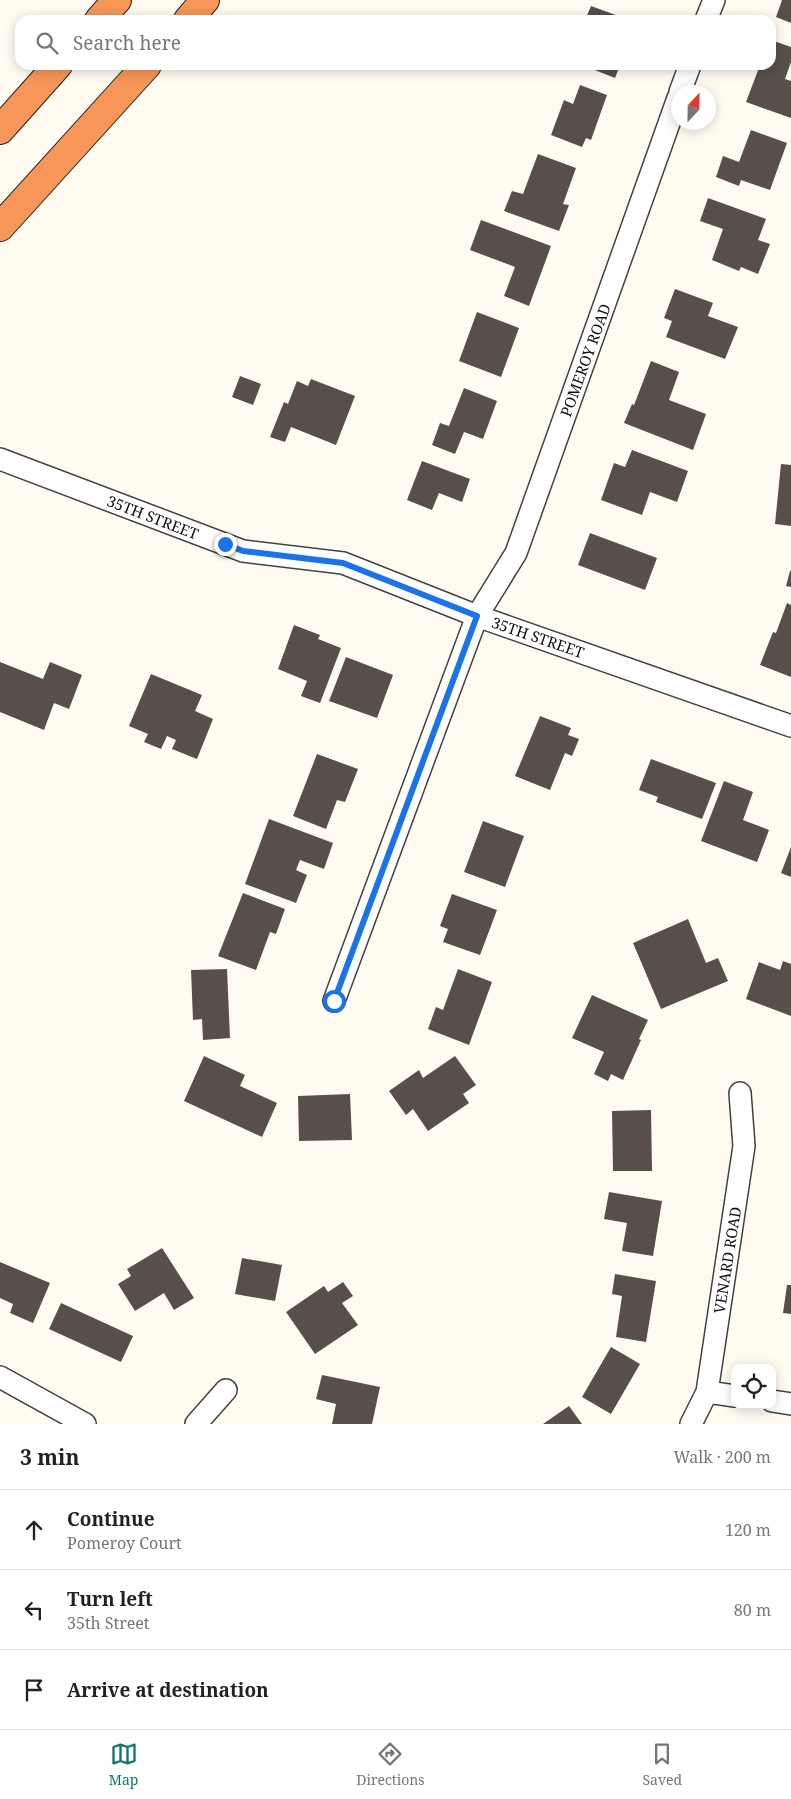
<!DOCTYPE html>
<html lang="en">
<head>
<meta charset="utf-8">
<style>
	body { margin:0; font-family:"Noto Serif",serif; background:#f6f6f6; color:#222 }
	.controls { position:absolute; right:15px; bottom:15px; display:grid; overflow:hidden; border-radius:10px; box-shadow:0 2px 12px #0003 }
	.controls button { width:45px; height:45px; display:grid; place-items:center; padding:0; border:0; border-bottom:1px solid #e0e0e0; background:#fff; color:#222; font:25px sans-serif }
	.compass { position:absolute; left:671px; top:85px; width:45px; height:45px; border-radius:50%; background:#fff; box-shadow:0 2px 12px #0003; rotate:22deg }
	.stop { position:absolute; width:15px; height:15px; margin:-11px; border:4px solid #1a73e8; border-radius:50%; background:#fff }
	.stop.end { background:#1a73e8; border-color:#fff; box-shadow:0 1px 5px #0008 }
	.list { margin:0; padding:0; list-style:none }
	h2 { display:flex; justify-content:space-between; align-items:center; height:65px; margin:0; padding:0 20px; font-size:21px }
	h2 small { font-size:16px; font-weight:400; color:#767676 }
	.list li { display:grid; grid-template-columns:32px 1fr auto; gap:15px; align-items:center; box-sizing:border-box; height:80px; padding:0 20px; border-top:1px solid #e0e0e0 }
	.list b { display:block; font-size:19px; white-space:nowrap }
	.list p { margin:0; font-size:16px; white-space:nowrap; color:#767676 }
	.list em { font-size:16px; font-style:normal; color:#767676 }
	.icon { flex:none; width:28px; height:28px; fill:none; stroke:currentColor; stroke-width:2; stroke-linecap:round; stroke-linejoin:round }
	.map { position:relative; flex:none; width:791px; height:1424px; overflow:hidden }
	.search { position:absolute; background:#fff; box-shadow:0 2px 12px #0003; left:15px; right:15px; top:15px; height:55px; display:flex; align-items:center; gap:12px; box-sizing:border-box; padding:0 18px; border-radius:15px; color:#767676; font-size:19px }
	.sheet { height:305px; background:#fff }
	nav { display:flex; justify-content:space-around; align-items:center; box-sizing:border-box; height:70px; border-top:1px solid #e0e0e0; background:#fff; font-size:14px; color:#767676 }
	nav a { display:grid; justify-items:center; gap:2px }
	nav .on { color:#0f766e }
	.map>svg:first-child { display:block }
	.building { fill:#584f4b }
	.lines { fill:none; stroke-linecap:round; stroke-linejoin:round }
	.minor-casing { stroke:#424242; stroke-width:24 }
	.highway-casing { stroke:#202020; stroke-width:30 }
	.minor { stroke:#fff; stroke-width:21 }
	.highway { stroke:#f69658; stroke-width:28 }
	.route { stroke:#1a73e8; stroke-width:6 }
	.labels { text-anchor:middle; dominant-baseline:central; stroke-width:5; stroke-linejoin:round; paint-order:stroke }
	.street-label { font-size:15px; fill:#0f0f0f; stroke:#fff }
</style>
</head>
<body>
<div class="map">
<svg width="791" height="1424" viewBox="0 0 791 1424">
	<rect width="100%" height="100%" fill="#fffbf1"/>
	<path class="building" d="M782,0H791V23L776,17Z
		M591,6L624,18V20H585Z
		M771,40L791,47V62L785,79L791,81V118L746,102L760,65H771Z
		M582,65H620L615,78Z
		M580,85L607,95L591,140L586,138L582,147L551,135L564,100L573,104Z
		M751,130L787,143L770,190L741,180L739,186L716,177L723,156L739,162Z
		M538,154L576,168L563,204L569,205L559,231L504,211L512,191L523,194Z
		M708,198L766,219L758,240L770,244L758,274L741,267L739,271L712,260L723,229L700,221Z
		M481,220L551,246L529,306L504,296L515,267L470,250Z
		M675,289L713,303L708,316L738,327L725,359L666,337L672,321L664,318Z
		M477,312L519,328L501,377L459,361Z
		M651,361L679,372L669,400L706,414L693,450L624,423L632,404L634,405Z
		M240,376L261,384L253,405L232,397Z
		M311,379L355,396L336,445L291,427L285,442L270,437L284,402L288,404L297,381L308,386Z
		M464,388L497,401L483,439L464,432L455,454L432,445L440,423L449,426Z
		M632,450L688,471L677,502L650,492L642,515L601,500L614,463L625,467Z
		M422,461L470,479L462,502L439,493L432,510L407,500Z
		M781,464L791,465V526L775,524Z
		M590,533L657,558L645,590L578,565Z
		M790,571H791V587L786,586Z
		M787,603L791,605V677L760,665L773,632L776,633Z
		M294,625L320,635L318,639L341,648L320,703L301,696L307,681L278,669Z
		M346,657L393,675L377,718L329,701Z
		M0,662L43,679L50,662L82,675L69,709L54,703L44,730L0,712Z
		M151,674L202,695L195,711L213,719L197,759L172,749L176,740L167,736L161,749L144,742L148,734L129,726Z
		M540,716L571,728L568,735L579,739L572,756L565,753L550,790L515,776Z
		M317,754L358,769L345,802L337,800L326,829L293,816Z
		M651,759L716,783L702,819L656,802L658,797L639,790Z
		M724,781L753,792L743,820L769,830L757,862L701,841Z
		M269,819L333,843L324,869L300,860L296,870L307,875L296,903L245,884Z
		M483,821L524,836L505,887L464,872Z
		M791,847V877L781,873Z
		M243,893L285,909L276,934L270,932L256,970L218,956Z
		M452,894L497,910L480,955L443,942L448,929L440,926Z
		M688,919L706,963L718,958L728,981L661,1009L633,943Z
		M783,961L791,964V1016L746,999L759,962L780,970Z
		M227,969L230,1038L203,1040L202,1019L193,1020L191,970Z
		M458,969L492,982L469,1045L428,1029L436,1007L443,1010Z
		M592,995L648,1020L639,1039L641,1040L623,1080L611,1074L608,1081L594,1074L604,1052L572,1038Z
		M204,1056L245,1075L240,1086L277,1103L262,1137L184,1101Z
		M455,1056L476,1085L463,1094L469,1103L428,1131L413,1109L406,1115L389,1091L419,1070L423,1078Z
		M350,1094L352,1140L299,1141L298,1096Z
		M651,1110L652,1171H613L612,1111Z
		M609,1192L662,1201L653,1256L622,1251L627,1223L604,1219Z
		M162,1248L194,1298L174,1310L164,1293L135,1311L118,1284L131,1276L127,1269Z
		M242,1258L282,1265L275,1301L235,1294Z
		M0,1262L50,1283L33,1323L10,1313L13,1304L0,1298Z
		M615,1274L656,1281L646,1342L616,1337L622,1296L612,1294Z
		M343,1282L353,1296L342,1303L358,1325L315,1354L286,1312L324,1286L328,1292Z
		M787,1285H791V1314L783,1313Z
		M61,1303L133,1336L121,1362L49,1329Z
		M611,1347L640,1364L611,1414L582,1397Z
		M322,1375L380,1387L372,1424H332L336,1404L316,1399Z
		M569,1406L582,1424H543Z"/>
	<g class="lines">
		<g class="minor-casing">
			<path id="minor" d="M706,20L714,0
				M680,92L690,65
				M0,459L243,551L343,563L477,616L791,726
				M334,1001L477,616L516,553L678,98
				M0,1377L85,1424
				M707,1392L735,1396
				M772,1401L791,1404
				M196,1424L226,1390
				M691,1424L707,1392L744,1146L740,1093"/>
		</g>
		<g class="highway-casing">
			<path id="highway" d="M99,20L117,0
				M188,20L205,0
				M0,130L58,65
				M0,227L147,65"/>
		</g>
		<use href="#minor" class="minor"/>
		<use href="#highway" class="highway"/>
	</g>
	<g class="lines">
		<path class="route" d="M225,544L243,551L343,563L477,616L334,1001"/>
	</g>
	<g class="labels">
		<g class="street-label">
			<text transform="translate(585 360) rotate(-70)">POMEROY ROAD</text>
			<text transform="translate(153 517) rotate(21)">35TH STREET</text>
			<text transform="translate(538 637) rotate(19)">35TH STREET</text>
			<text transform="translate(727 1260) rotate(-81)">VENARD ROAD</text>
		</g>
	</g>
</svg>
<div class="controls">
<button><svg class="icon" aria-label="locate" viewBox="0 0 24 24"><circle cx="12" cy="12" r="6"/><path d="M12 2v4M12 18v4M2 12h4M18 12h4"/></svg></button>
</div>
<svg class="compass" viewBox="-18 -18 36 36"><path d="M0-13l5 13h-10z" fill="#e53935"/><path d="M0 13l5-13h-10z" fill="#767676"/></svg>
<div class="stop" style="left:334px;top:1001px"></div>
<div class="stop end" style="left:225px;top:544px"></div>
<div class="search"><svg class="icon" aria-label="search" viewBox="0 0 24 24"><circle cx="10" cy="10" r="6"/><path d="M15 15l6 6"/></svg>Search here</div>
</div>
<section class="sheet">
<h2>3 min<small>Walk · 200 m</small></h2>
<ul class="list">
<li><svg class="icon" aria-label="ahead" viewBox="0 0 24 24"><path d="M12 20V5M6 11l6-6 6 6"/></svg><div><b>Continue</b><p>Pomeroy Court</p></div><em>120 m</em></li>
<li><svg class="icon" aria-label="left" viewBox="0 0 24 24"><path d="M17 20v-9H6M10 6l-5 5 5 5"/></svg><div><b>Turn left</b><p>35th Street</p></div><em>80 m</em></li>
<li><svg class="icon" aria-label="arrive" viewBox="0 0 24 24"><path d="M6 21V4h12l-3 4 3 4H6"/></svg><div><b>Arrive at destination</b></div></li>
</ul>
</section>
<nav>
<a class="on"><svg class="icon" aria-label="map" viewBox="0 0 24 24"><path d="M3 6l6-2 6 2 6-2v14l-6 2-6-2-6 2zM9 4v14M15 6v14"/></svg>Map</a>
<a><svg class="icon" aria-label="directions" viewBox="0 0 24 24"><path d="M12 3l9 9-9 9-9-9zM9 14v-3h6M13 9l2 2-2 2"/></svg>Directions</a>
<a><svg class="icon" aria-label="saved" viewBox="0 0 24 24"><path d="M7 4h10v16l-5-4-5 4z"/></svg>Saved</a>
</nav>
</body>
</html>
